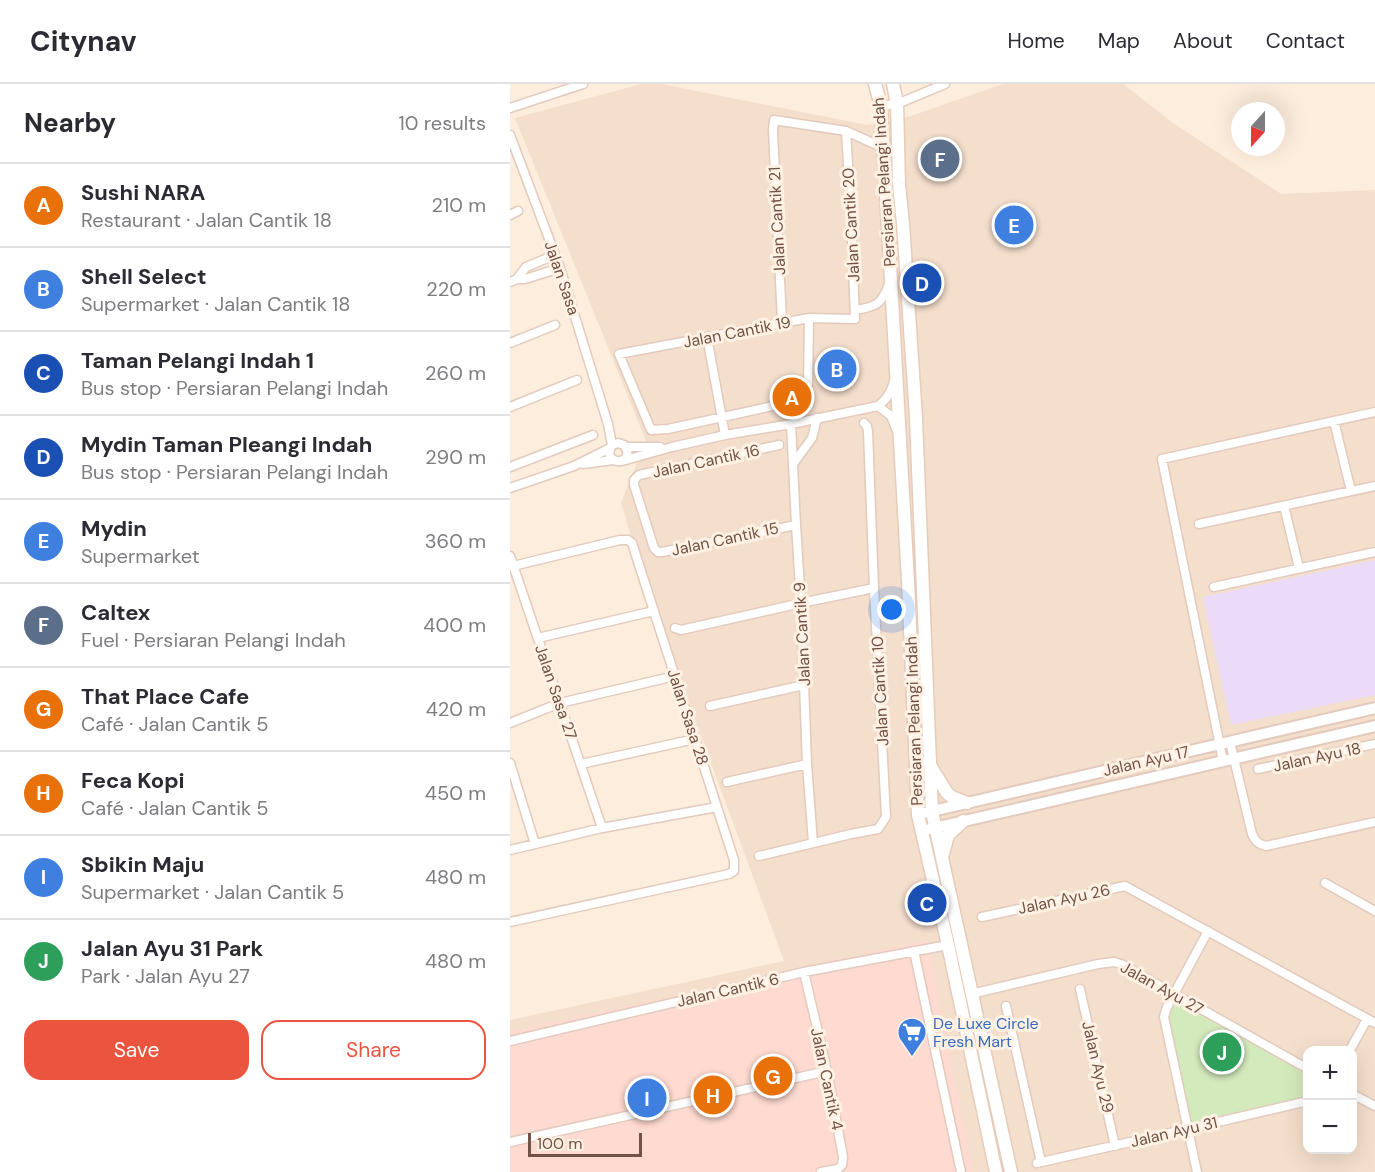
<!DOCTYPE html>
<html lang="en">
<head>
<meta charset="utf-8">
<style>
	body { margin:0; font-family:"DM Sans",sans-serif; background:#f2f2f3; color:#2b2b33 }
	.controls { position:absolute; right:18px; bottom:18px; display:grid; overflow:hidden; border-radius:12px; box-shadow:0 6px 24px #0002 }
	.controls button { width:54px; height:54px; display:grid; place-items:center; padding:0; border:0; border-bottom:2px solid #e1e1e2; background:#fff; color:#2b2b33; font:30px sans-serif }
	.compass { position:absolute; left:721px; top:18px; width:54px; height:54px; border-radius:50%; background:#fff; box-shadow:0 6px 24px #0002; rotate:201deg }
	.scale { position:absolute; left:18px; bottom:15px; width:114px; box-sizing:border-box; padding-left:6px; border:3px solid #725146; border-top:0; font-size:16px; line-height:21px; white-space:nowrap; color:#725146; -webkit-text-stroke:4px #fff2e4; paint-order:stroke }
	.you { position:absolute; left:382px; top:526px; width:21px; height:21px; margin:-15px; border:4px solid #fff; border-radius:50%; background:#1a73e8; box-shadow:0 0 0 9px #1a73e833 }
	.badge { display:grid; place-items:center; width:39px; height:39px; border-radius:50%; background:#eb543e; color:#fff; font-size:20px; font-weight:700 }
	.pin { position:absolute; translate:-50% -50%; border:3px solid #fff; box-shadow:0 2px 6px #0006 }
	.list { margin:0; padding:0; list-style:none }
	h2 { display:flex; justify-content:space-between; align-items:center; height:78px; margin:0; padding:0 24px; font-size:26px }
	h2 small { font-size:20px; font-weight:400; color:#7c7c81 }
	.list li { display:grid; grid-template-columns:39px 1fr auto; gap:18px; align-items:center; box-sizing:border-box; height:84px; padding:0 24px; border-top:2px solid #e1e1e2 }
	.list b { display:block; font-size:22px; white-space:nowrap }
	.list p { margin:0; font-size:20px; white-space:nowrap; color:#7c7c81 }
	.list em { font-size:20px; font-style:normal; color:#7c7c81 }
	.actions { display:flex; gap:12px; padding:18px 24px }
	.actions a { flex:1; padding:14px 0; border:2px solid #eb543e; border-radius:18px; text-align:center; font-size:21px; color:#eb543e }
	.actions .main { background:#eb543e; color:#fff }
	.map { position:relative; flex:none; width:865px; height:1088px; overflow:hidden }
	header { display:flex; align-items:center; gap:36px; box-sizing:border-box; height:84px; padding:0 30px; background:#fff; border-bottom:2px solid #e1e1e2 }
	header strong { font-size:28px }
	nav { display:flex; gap:33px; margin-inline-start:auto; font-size:21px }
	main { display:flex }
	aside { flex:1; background:#fff }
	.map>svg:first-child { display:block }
	.residential { fill:#f4decc; fill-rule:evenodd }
	.commercial { fill:#fedad0 }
	.education { fill:#ebdbf8 }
	.green { fill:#d3eabc }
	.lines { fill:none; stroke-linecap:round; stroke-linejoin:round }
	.minor-casing { stroke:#e2cabd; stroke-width:11 }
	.tertiary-casing { stroke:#e2cabd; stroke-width:14 }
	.secondary-casing { stroke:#e7cbba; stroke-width:15 }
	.minor { stroke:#fff; stroke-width:8 }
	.tertiary { stroke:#fff; stroke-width:10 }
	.secondary { stroke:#fff; stroke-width:12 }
	.labels { text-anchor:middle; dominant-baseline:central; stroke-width:6; stroke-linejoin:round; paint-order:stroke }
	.street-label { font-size:16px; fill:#725146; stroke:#fff2e4 }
	.shop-label { font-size:16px; fill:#366cbe; stroke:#fff2e4; text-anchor:start }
</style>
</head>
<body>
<header>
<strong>Citynav</strong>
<nav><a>Home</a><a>Map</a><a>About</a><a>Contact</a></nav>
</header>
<main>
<aside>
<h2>Nearby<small>10 results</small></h2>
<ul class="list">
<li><span class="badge" style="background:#e8710a">A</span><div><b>Sushi NARA</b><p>Restaurant · Jalan Cantik 18</p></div><em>210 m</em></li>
<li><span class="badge" style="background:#3f7fe0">B</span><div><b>Shell Select</b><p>Supermarket · Jalan Cantik 18</p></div><em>220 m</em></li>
<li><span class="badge" style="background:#1a4fb4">C</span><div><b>Taman Pelangi Indah 1</b><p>Bus stop · Persiaran Pelangi Indah</p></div><em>260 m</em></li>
<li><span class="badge" style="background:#1a4fb4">D</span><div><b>Mydin Taman Pleangi Indah</b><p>Bus stop · Persiaran Pelangi Indah</p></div><em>290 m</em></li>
<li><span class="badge" style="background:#3f7fe0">E</span><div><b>Mydin</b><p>Supermarket</p></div><em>360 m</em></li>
<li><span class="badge" style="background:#5c6f8a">F</span><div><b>Caltex</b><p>Fuel · Persiaran Pelangi Indah</p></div><em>400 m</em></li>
<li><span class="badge" style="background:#e8710a">G</span><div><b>That Place Cafe</b><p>Café · Jalan Cantik 5</p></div><em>420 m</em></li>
<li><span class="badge" style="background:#e8710a">H</span><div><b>Feca Kopi</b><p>Café · Jalan Cantik 5</p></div><em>450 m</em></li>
<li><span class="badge" style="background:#3f7fe0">I</span><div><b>Sbikin Maju</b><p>Supermarket · Jalan Cantik 5</p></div><em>480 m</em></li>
<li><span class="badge" style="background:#2e9e5b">J</span><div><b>Jalan Ayu 31 Park</b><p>Park · Jalan Ayu 27</p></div><em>480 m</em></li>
</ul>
<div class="actions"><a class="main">Save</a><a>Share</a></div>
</aside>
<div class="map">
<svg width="865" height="1088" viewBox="0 0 865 1088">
	<rect width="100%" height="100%" fill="#fdeddd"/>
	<path class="residential" d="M131,0H151L357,41L401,32L493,0H613L663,39L771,110L865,106V1088H0V936L274,877L133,494L111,418L136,357L5,34ZM798,966H842V1066H798Z"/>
	<path class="commercial" d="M417,856L463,1088H0V948Z"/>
	<path class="education" d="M865,476V611L721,641L693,513Z"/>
	<path class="green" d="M665,915L797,989V1013L680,1042L657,935L659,925Z"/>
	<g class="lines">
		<g class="minor-casing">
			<path id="minor" d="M371,22L387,20L435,0
				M0,24L73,0
				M0,51L50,184L98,340L102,361C89,383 129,382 114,361L108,359L102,361
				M0,131L8,127
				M7,195L16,183L45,171
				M0,198L7,195H15L50,184
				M345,226C366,223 372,220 379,200
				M299,234L298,303L295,315L158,345L141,346L109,270L299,234L345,235L341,131L336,47
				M272,238L263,46L264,36L336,47L367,61L374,62
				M197,253L215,351
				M0,259L45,241
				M368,322L381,332L387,347
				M0,323L67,296
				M824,337L841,407
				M281,340L286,441L291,519L297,680L303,759
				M269,361L129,391L124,396V401L144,464L148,468H152L286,441
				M116,363H150
				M112,377L162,363L215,351L281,340L368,322C378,314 381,308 384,297
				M73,380L103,376
				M283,380L302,354L307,334
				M0,383L83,351
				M0,404L64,382L100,364
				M774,422L789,484
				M689,440L865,402
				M0,472L92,744
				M704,503L865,468
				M165,544L171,546L291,519L364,504
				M28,554L144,527
				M200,622L294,601
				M0,639L50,619L165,592
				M720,658L742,750C745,757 748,760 756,762L865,738
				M713,677L652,375L865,328
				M0,679L25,760
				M71,680L185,655
				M748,685L865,660
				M217,698L297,680
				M0,766L92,744L207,723
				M249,772L341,750L368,745L376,733L364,504L358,347L357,342L354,339
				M815,799L865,827
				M472,833L615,802L865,939
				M0,838L219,790L224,787V776L122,459L118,456H110L3,482
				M404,867L451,1088
				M294,888L317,987L333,1073L332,1081L328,1085L311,1088
				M570,905L605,1062
				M461,910L588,880L604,878L611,880L798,985
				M496,922L531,1078
				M0,957L294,888L438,861
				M840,966L857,935
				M842,1010L865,1022
				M0,1058L317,987
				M527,1079L678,1045L798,1017
				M687,1088L654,933L657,923L698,847"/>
		</g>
		<g class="tertiary-casing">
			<path id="tertiary" d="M414,729L865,624
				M411,747L865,642"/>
		</g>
		<g class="secondary-casing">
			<path id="secondary" d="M365,0L371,22L398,497L408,731L438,861L486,1088
				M383,0L387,20L389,100L393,140L406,334L422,728L501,1088
				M421,683L437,709L442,713L457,719
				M433,770L438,751L453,737"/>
		</g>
		<use href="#minor" class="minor"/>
		<use href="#tertiary" class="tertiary"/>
		<use href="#secondary" class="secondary"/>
	</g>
	<defs>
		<g id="supermarket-pin" transform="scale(1.5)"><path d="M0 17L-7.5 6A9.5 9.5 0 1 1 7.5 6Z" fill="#3f7fe0" stroke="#fff2e4"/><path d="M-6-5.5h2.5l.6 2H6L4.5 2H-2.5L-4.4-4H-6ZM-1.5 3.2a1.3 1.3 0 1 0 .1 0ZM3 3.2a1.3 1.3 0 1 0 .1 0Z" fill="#fff"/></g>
	</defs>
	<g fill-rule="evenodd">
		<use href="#supermarket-pin" x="402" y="948"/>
	</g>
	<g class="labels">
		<g class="street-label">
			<text transform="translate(374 98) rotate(-94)">Persiaran Pelangi Indah</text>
			<text transform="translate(267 137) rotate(-93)">Jalan Cantik 21</text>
			<text transform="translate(341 141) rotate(-93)">Jalan Cantik 20</text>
			<text transform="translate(52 194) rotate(71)">Jalan Sasa</text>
			<text transform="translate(227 248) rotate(-11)">Jalan Cantik 19</text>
			<text transform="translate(196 377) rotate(-12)">Jalan Cantik 16</text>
			<text transform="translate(215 455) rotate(-12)">Jalan Cantik 15</text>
			<text transform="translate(292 550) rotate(-93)">Jalan Cantik 9</text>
			<text transform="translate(370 607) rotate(-93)">Jalan Cantik 10</text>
			<text transform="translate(46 608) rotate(71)">Jalan Sasa 27</text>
			<text transform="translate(178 633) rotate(72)">Jalan Sasa 28</text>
			<text transform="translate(404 637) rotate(-92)">Persiaran Pelangi Indah</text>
			<text transform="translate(807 673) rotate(-12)">Jalan Ayu 18</text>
			<text transform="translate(636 677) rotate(-13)">Jalan Ayu 17</text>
			<text transform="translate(554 815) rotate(-12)">Jalan Ayu 26</text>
			<text transform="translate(652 904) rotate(29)">Jalan Ayu 27</text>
			<text transform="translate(218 906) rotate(-13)">Jalan Cantik 6</text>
			<text transform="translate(588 983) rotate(77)">Jalan Ayu 29</text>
			<text transform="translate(317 995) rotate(78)">Jalan Cantik 4</text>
			<text transform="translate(664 1048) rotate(-13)">Jalan Ayu 31</text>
		</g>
		<g class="shop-label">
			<text x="423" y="939">De Luxe Circle<tspan x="423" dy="18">Fresh Mart</tspan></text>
		</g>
	</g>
</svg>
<div class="controls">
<button>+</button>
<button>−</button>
</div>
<svg class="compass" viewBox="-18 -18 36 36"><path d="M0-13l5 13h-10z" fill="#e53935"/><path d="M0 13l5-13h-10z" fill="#7c7c81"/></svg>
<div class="scale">100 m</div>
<div class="you"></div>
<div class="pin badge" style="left:282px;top:313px;background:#e8710a">A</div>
<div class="pin badge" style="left:327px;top:285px;background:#3f7fe0">B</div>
<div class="pin badge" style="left:417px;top:819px;background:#1a4fb4">C</div>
<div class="pin badge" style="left:412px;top:199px;background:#1a4fb4">D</div>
<div class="pin badge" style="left:504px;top:141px;background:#3f7fe0">E</div>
<div class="pin badge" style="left:430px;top:75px;background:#5c6f8a">F</div>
<div class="pin badge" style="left:263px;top:992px;background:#e8710a">G</div>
<div class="pin badge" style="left:203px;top:1011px;background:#e8710a">H</div>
<div class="pin badge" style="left:137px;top:1014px;background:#3f7fe0">I</div>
<div class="pin badge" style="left:712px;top:968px;background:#2e9e5b">J</div>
</div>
</main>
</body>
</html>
